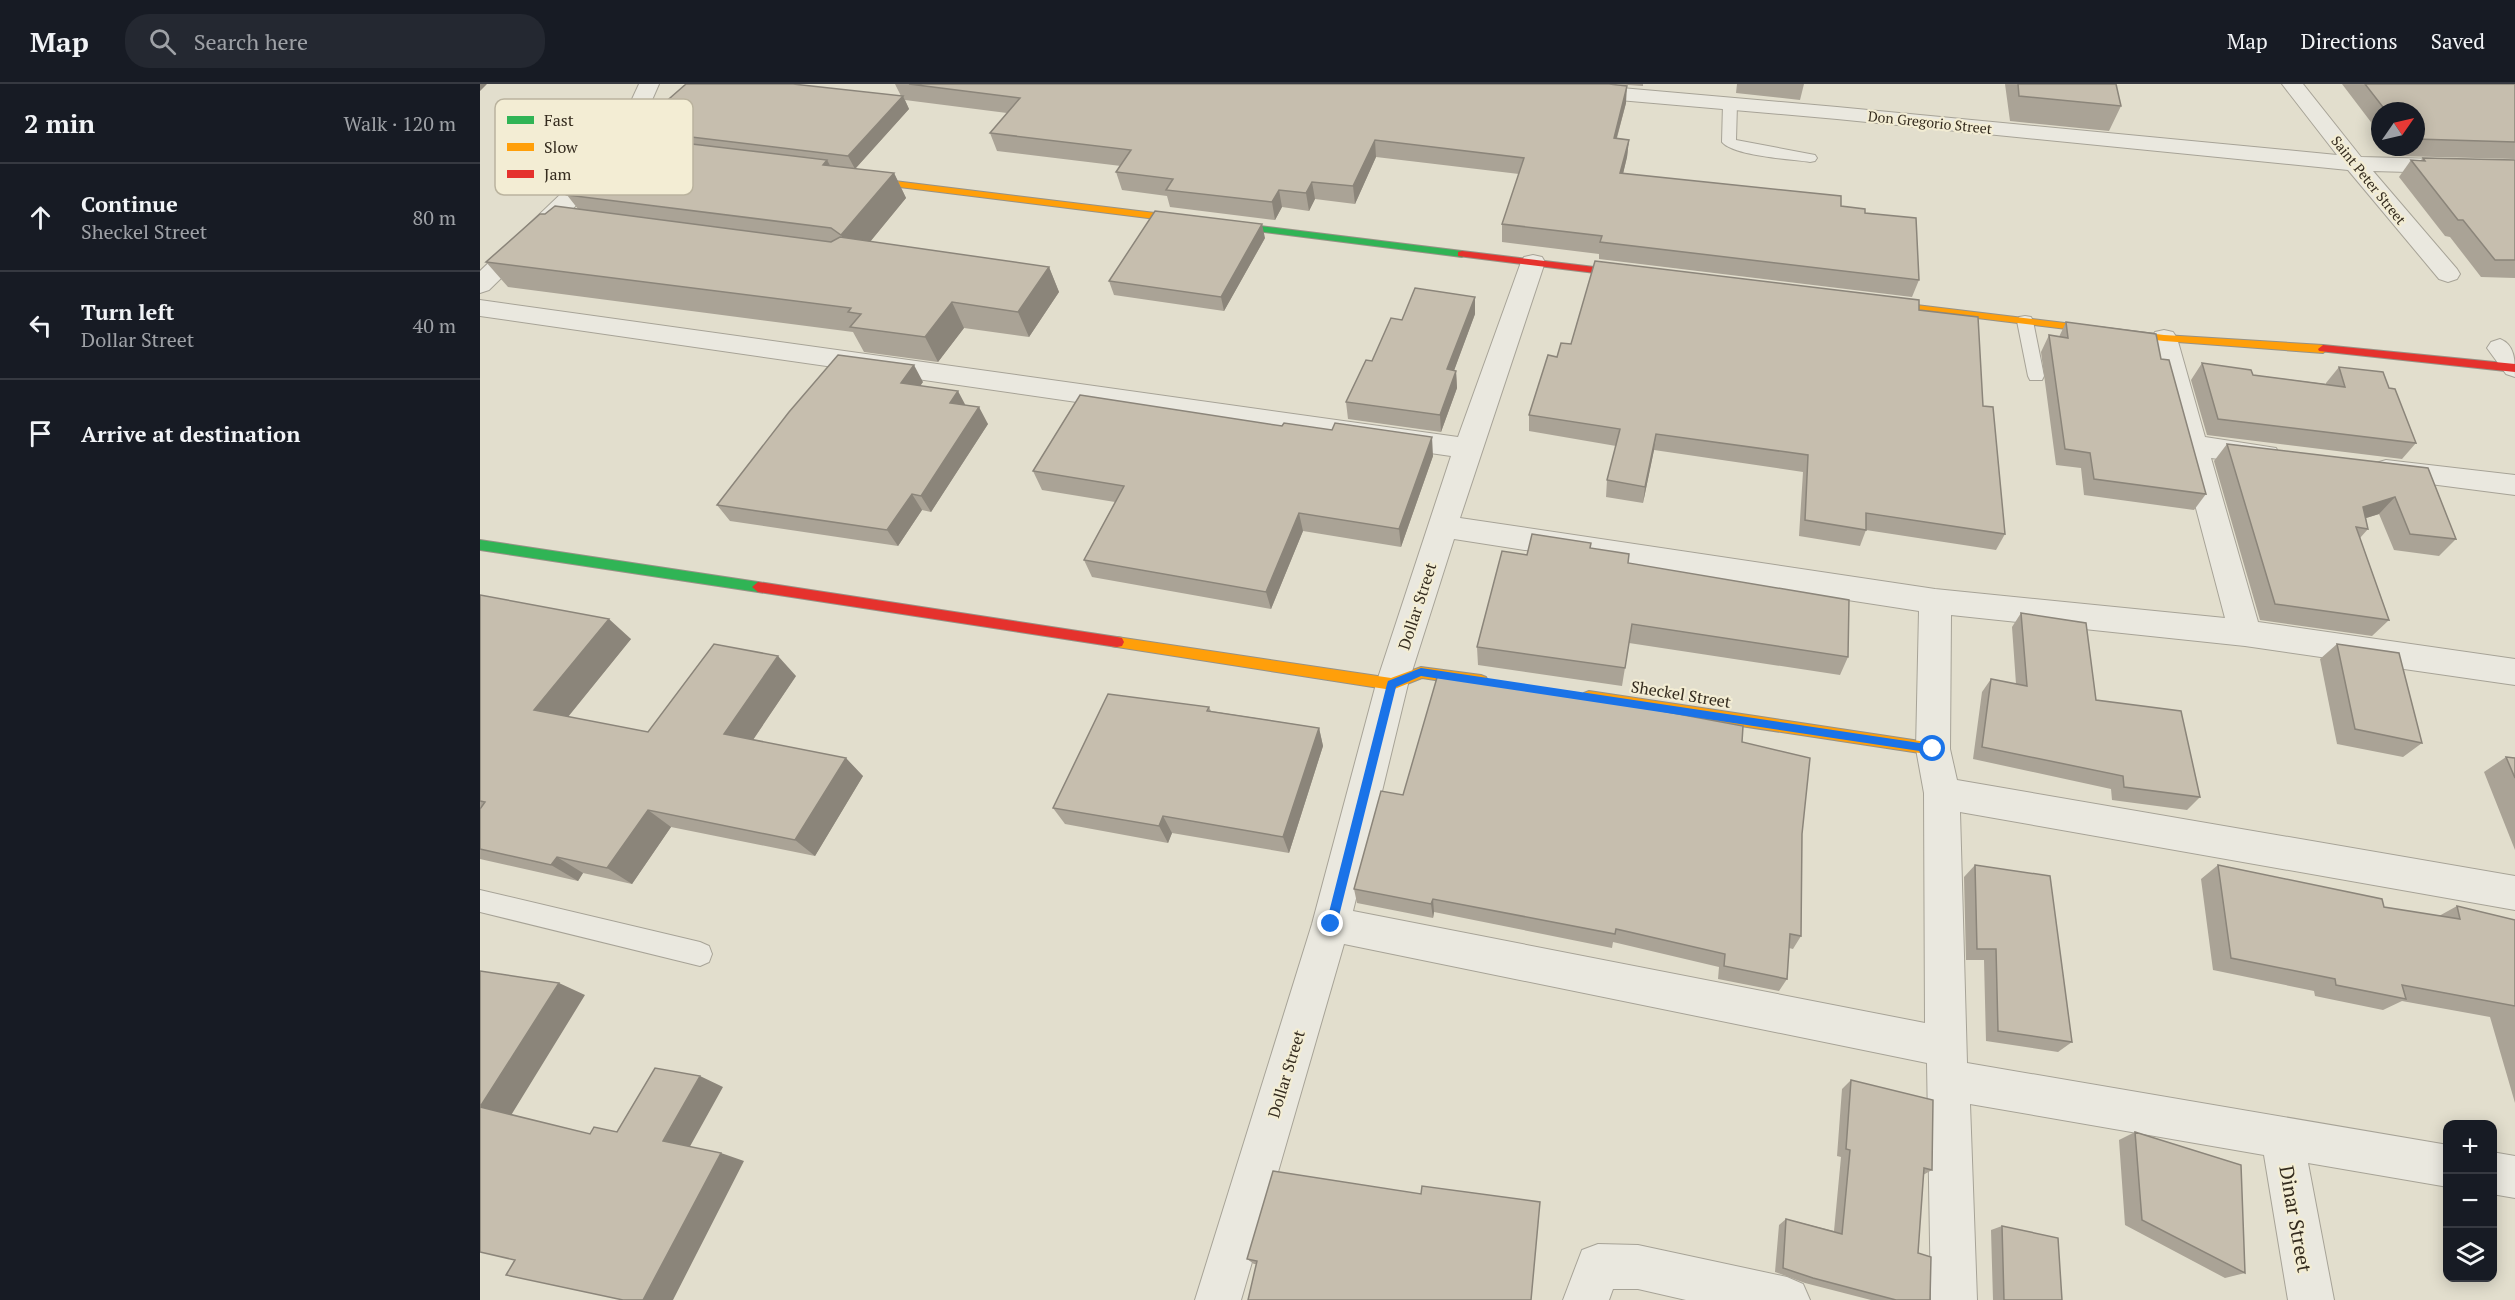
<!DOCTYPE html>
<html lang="en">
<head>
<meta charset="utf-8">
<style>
	body { margin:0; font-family:"PT Serif",serif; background:#242831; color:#f1f3f6 }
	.controls { position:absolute; right:18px; bottom:18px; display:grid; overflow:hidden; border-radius:12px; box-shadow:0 3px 15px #0003 }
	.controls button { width:54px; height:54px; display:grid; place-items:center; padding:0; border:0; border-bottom:2px solid #363941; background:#171b24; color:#f1f3f6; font:30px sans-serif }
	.compass { position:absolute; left:1891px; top:18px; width:54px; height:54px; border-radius:50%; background:#171b24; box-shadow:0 3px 15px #0003; rotate:56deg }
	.stop { position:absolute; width:18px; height:18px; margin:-14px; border:4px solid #1a73e8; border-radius:50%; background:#fff }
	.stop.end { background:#1a73e8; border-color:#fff; box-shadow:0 2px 6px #0008 }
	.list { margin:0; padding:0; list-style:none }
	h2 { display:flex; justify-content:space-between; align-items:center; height:78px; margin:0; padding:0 24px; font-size:26px }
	h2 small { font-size:20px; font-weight:400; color:#9ea1a6 }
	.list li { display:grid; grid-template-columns:39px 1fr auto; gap:18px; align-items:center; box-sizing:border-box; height:108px; padding:0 24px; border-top:2px solid #363941 }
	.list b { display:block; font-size:22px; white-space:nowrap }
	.list p { margin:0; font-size:20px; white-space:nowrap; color:#9ea1a6 }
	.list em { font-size:20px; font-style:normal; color:#9ea1a6 }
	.icon { flex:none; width:33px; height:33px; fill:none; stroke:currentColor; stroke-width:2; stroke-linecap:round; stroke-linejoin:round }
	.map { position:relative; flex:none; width:2035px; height:1216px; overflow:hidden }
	header { display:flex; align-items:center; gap:36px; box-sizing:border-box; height:84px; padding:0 30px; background:#171b24; border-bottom:2px solid #363941 }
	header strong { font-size:28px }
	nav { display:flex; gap:33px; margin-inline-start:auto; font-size:21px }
	.search { width:420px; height:54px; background:#242831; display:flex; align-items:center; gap:15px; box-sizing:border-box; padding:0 21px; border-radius:24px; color:#9ea1a6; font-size:22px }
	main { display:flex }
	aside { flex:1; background:#171b24 }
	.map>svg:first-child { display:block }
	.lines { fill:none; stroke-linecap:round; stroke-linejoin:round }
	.lane-casing { stroke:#a7a397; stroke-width:2 }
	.street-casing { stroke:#a7a397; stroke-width:2 }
	.fast-casing { stroke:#979286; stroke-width:2 }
	.slow-casing { stroke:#979286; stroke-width:2 }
	.jam-casing { stroke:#979286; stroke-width:2 }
	.lane { fill:#eae8df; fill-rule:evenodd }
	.street { fill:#eae8df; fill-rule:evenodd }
	.fast { fill:#30b455; fill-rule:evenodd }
	.slow { fill:#ff9f0a; fill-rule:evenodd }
	.jam { fill:#e5322d; fill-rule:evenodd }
	.wall { fill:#aaa396 }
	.shaded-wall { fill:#8b857a }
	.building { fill:#c6beae; stroke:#8b857a; stroke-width:1.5 }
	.route { fill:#1a73e8 }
	.labels { text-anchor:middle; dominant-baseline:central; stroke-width:4.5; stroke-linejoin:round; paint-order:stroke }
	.far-street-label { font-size:14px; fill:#352c1f; stroke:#f3edd4 }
	.street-label { font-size:16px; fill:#352c1f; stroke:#f3edd4 }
	.near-street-label { font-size:20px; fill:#352c1f; stroke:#f3edd4 }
	.key { fill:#f3edd4; stroke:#bab39e; stroke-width:1.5 }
	.key-label { font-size:16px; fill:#352c1f }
</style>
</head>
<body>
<header>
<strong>Map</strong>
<div class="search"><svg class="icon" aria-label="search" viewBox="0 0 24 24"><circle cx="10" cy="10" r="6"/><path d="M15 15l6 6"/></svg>Search here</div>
<nav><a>Map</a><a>Directions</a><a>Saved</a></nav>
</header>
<main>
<aside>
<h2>2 min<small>Walk · 120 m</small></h2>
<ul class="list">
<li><svg class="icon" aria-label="ahead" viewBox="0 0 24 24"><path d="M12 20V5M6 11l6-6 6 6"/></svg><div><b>Continue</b><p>Sheckel Street</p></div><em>80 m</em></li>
<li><svg class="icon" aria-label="left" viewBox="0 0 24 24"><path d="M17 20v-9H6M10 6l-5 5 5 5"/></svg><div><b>Turn left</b><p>Dollar Street</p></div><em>40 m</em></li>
<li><svg class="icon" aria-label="arrive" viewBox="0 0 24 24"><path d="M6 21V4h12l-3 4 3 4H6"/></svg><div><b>Arrive at destination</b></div></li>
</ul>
</aside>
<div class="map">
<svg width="2035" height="1216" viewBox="0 0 2035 1216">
	<rect width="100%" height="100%" fill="#e2decd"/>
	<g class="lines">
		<g class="lane-casing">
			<path id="lane" d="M1250,16L1257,20L1256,56L1335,71L1337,74L1335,77L1330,78C1310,75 1254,72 1242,58L1243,20Z
				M1545,232L1551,233L1553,237L1564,292L1562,296H1550L1548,292L1537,237L1539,233Z
				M0,806L220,858L229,862L232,870L229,878L220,882L0,828Z"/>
		</g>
		<g class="street-casing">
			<path id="street" d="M159,0H179L148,71L9,206L0,209V187L130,63Z
				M1014,0H1096L1357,23L1857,71L1802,0H1823L1881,73L2035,77V91L1893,87L1977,185L1980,190L1977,195L1968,198L1959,195L1868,86L1357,35L1024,6L1017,4Z
				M1053,171L1062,173L1065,178L980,434L1455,505L1745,534L1671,254L1675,248L1684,246L1693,248L1697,254L1725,353L1796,364L1800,371L1796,378L1786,381L1731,374L1778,538L2035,575V601L1765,562L1471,531L1470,665L1477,696L2035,792V826L1480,728L1487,979L1968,1061V1103L1828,1079L1854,1216H1808L1784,1071L1490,1020L1497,1216H1451L1447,979L864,860L761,1216H715L832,840L896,600L971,372L0,232V216L978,353L1041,178L1044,173ZM974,455L1439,527L1436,665L1444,709L1445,939L873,827L928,600Z
				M2020,255C2035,261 2035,276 2035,293L2026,290L2007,264L2011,258Z
				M1906,376L2035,391V411L1896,393L1892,386L1896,379Z
				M2012,1068L2035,1072V1114L2012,1110Z
				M1118,1160L1158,1161L1307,1193L1323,1200L1330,1216H1206L1158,1205H1133L1129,1216H1083L1102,1166Z"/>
		</g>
		<g class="fast-casing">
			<path id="fast" d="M716,134L982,167L987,170L982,173L713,139L711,137Z
				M0,456L278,498L284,503L278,508L0,466Z"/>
		</g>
		<g class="slow-casing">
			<path id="slow" d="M374,92L716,134L721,137L716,140L371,97V93Z
				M1395,216L1684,251L1843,261L1848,265L1843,269L1684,257L1391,221V217Z
				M637,553L911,594L941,583L1001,591L1006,593L1008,597L1006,601L1001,603L942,594L912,606L637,563L632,562L630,558L632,554Z
				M1109,607L1453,659L1458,661L1460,665L1458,669L1453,671L1109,619L1104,617L1102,613L1104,609Z"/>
		</g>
		<g class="jam-casing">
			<path id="jam" d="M982,167L1156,188L1161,191L1156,194L978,172V168Z
				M1843,261L2035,280V288L1839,267L1838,265Z
				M278,498L637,553L642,554L644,558L642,562L637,563L278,508L272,503Z"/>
		</g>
		<use href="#lane" class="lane"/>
		<use href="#street" class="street"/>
		<use href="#fast" class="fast"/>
		<use href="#slow" class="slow"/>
		<use href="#jam" class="jam"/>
	</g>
	<path class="wall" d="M415,0H1129L1146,19L1137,54L1149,56L1147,73L1143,89L1361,122L1385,129L1439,196L1432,213L1119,175V170L1022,158V140L1039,90L896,73L875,120L835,115L829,127L802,123L795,136L690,123L687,112L642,106L636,88L641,82L517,67L510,49L527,29L425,16L429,25L375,85L414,89L426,114L390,158L569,183L579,208L549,253L484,244L458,278L384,268L373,248L28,203L6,178L65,130L98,125L87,111L165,54L157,43L421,12Z
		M1134,0H1163V2Z
		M1257,0H1324L1320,16L1256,9Z
		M1525,0H1636L1641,22L1629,47L1530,37Z
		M1862,0H2035V75L1917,72L1910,63H1936V27H1900V50Z
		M1943,74L2035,76V194L2001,193L1970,153L1965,152L1919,93L1931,76H1941Z
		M785,154L744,227L634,211L629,197Z
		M995,213V230L974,286L976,287L977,304L961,348L868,335L866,318L922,236Z
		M1439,226L1503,322L1525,450L1516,466L1386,446L1380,462L1319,452L1323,388L1174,366L1163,419L1126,413L1127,396L1136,362L1049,347V331L1077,273L1091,260Z
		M1586,238L1681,275L1726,410L1714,426L1604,411L1601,384L1576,381L1561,268L1569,251L1579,253Z
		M1722,279L1773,291L1846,300V299L1859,283L1909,304L1936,359L1922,375L1727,351L1711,296Z
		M443,298L440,302L486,322L508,340L451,428L442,426L418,462L250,437L237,421Z
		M1747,360L1948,384L1976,455L1959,472L1914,466L1899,430L1886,434L1888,445L1880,454L1909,536L1892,552L1780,536L1734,377Z
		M953,372L921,463L823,447L791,525L612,493L604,476L635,418L562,406L553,387Z
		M1111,464L1368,573L1360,591L1149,559L1142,602L998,581L997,563L1047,471Z
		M0,511L151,555L88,633L168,648L316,592L273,656L383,692L335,772L191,743L152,800L103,789L98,797L0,775Z
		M1541,529L1616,616L1720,713L1707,726L1632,716L1631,705L1493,675L1502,608L1511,595L1536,600L1532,543Z
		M1857,560L1942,659L1923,673L1857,660L1840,575Z
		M1154,622L1262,658L1322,750L1321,852L1313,865L1309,864L1307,895L1299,907L1238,895L1239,883L1133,858L1132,864L954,828L953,834L877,819L874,805L923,711Z
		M729,623L731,627L839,644L843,662L809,769L692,749L688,759L585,740L573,724Z
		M2026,673L2035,674V766L2004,688Z
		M1495,781L1592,958L1578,968L1506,957L1504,876H1486L1484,793Z
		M1738,781L1904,823L1959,832L1977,822L2035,836V1019L2010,933L1922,917L1903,926L1835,912L1834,907L1733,886L1721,795Z
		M1371,996L1452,1086L1443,1091L1438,1169L1450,1216H1391L1325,1199L1295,1188L1299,1141L1306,1135L1354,1147L1361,1073L1357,1072L1362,1005Z
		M1655,1048L1765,1189L1745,1194L1645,1141L1639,1056Z
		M1522,1142L1582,1216H1513L1511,1146Z
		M767,1175L1051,1216L776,1180H774Z"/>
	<path class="shaded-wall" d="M0,0H7L0,7Z
		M1147,2L1146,19L1132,71L1134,54Z
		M423,12L429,25L375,85L368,72Z
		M895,56L896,73L875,120L873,102Z
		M1149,56L1147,73L1139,107L1140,89Z
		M347,76L361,101L343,81Z
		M414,89L426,114L375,176L361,151Z
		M832,98L835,115L829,127L826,109Z
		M799,106L802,123L795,136L792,118Z
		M782,140L785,154L744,227L741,213Z
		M569,183L579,208L549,253L538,228Z
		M995,213V230L968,303L967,285Z
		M472,218L484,244L458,278L445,253Z
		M434,281L443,298L430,316L421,299Z
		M976,287L977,304L961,348L960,331Z
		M478,307L487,324L470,319Z
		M499,323L508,340L451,428L441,412Z
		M1176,350L1174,366L1163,419L1165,403Z
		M952,353L953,372L921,463L919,445Z
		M432,410L442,426L418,462L407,446Z
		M1915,413L1899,430L1867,440L1883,423Z
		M819,429L823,447L791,525L786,508Z
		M129,535L151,555L78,645L54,626Z
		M298,572L316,592L264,669L244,650Z
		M839,644L843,662L809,769L803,753Z
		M366,674L383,692L335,772L315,756Z
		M168,726L191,743L152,800L127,784Z
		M683,732L692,749L688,759L679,742Z
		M77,773L103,789L98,797L71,781Z
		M953,815L954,828L953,834L951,820Z
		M79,899L105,911L30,1033L0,1023Z
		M220,992L243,1003L208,1066L183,1057Z
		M241,1069L264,1077L193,1216H163Z"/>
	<path class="building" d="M206,0H313L423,12L368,72L178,49L182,46L157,43Z
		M429,0H1129L1147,2L1134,54L1149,56L1140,89L1361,112V122L1385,125V129L1436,134L1439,196L1120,158L1122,152L1022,140L1044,74L895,56L873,102L832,98L826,109L799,106L792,118L686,106L693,95L636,88L651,66L510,49L540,14Z
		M1538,0H1636L1641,22L1539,12Z
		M1885,0H2035V58L1936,55V27H1906Z
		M152,53L347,76L343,81L414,89L361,151L351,144L87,111Z
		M1943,74L2035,76V176H2015L1983,136H1978L1931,76L1945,77Z
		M75,122L351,158L360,153L569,183L538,228L472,218L445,253L370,243L381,230L368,228L371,224L6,178L60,130H65Z
		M675,127L782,140L741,213L629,197Z
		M1115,177L1439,216V226L1498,233L1503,322L1513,323L1525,450L1386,429V446L1325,436L1328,371L1176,350L1165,403L1127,396L1140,345L1049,331L1068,271L1077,273L1081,259L1091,260Z
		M935,204L995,213L967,285L976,287L960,331L866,318L886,276L892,277L911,234L922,236Z
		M1586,238L1676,250L1681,275L1689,276L1726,410L1614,395L1610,369L1585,365L1569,251L1588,254Z
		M358,271L434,281L421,299L478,307L470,319L499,323L441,412L432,410L407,446L237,421L309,328Z
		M1722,279L1771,286L1773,291L1865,303L1859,283L1903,288L1909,304L1915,305L1936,359L1738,335Z
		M600,311L802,342L804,339L852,346L855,339L952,353L919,445L819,429L786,508L604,476L644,402L553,387Z
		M1747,360L1948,384L1976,455L1930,450L1915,413L1883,423L1888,445L1876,443L1909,536L1795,520Z
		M1052,450L1111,459L1110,464L1149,470L1148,479L1369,516L1368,573L1152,540L1145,584L997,563L1022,467L1047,471Z
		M0,511L129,535L54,626L168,648L234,560L298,572L244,650L366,674L315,756L168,726L127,784L77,773L71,781L0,765V725L5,718L0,717Z
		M1541,529L1606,539L1616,616L1701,627L1720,713L1644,703L1643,692L1502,663L1511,595L1547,602Z
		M1857,560L1919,569L1942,659L1875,645Z
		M958,590L1140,617L1154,620V622L1263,642L1262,658L1330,674L1322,750L1321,852L1310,850L1307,895L1244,882L1245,870L1136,845L1135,850L953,815L951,820L874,805L901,707L923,711Z
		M628,610L729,623L727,627L839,644L803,753L683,732L679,742L573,724Z
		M2026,673L2035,674V694Z
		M1495,781L1570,792L1592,958L1518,947L1516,865H1497Z
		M1738,781L1902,815L1904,823L1980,835L1977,822L2035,836V922L1922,901L1926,915L1856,901L1855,895L1751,874Z
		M0,887L79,899L0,1023L110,1050L114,1043L137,1048L175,984L220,992L183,1057L241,1069L163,1216H143L26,1191L35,1176L0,1168Z
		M1371,996L1453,1016L1452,1086L1444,1084L1438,1169L1451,1173L1450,1216H1416L1333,1194L1303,1184L1306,1135L1362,1150L1370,1066L1366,1065Z
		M1655,1048L1761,1081L1765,1189L1662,1136Z
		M793,1087L941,1110L942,1102L1060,1118L1051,1216H768L777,1177L767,1175Z
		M1522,1142L1578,1154L1582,1216H1524Z"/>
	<path class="route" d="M941,584L1453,661L1458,665L1453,669L941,592L916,603L857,840L851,845L846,840L907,600L908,597Z"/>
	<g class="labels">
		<g class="far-street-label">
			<text transform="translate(1450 38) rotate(6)">Don Gregorio Street</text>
			<text transform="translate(1889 96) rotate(51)">Saint Peter Street</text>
		</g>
		<g class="street-label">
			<text transform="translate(937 522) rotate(-72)">Dollar Street</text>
			<text transform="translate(1201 610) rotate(9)">Sheckel Street</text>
			<text transform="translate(806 990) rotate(-73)">Dollar Street</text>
		</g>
		<g class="near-street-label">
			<text transform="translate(1816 1135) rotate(80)">Dinar Street</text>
		</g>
	</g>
	<rect x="15" y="15" width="198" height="96" rx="9" class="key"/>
	<rect x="27" y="32" width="27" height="8" fill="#30b455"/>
	<rect x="27" y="59" width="27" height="8" fill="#ff9f0a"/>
	<rect x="27" y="86" width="27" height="8" fill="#e5322d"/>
	<g class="key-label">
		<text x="64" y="42">Fast</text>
		<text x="64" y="69">Slow</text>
		<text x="64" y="96">Jam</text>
	</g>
</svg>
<div class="controls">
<button>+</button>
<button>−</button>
<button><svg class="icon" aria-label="layers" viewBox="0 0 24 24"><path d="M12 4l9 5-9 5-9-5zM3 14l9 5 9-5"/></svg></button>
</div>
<svg class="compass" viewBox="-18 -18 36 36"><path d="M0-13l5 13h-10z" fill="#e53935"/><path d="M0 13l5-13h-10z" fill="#9ea1a6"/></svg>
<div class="stop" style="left:1453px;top:665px"></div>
<div class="stop end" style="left:851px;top:840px"></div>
</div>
</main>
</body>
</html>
